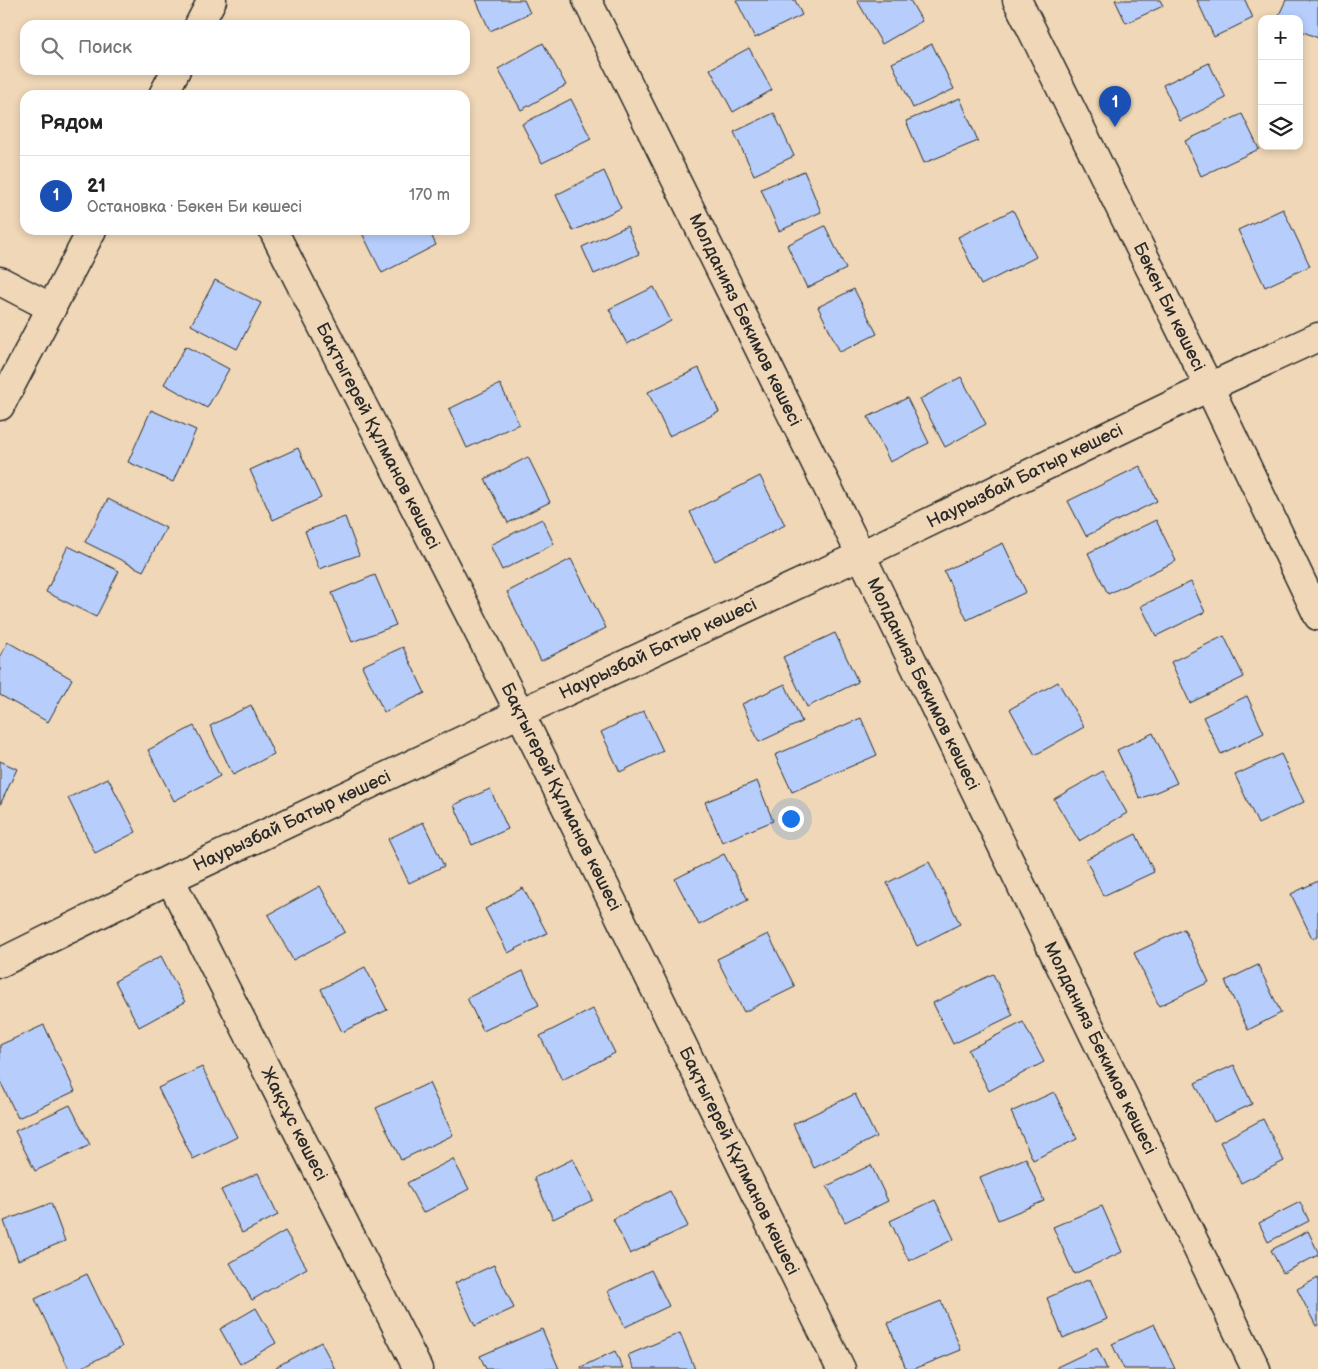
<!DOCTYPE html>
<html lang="ru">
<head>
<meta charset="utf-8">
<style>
	body { margin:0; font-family:"Balsamiq Sans",sans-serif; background:#f2f2f2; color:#222 }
	.controls { position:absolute; right:15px; top:15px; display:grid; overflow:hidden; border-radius:10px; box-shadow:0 2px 8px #0003 }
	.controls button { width:45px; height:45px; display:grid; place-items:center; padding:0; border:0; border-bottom:1px solid #e0e0e0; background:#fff; color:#222; font:25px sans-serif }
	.you { position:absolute; left:790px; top:818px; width:18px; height:18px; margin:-12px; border:4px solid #fff; border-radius:50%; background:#1a73e8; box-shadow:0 0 0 8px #1a73e833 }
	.badge { display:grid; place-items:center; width:32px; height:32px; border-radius:50%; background:#b45309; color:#fff; font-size:16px; font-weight:700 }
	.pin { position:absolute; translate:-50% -41px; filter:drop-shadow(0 1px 2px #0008) }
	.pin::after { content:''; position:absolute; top:26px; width:18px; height:15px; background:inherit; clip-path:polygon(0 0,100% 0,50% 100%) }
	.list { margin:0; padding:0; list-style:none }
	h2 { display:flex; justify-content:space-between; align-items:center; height:65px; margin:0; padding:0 20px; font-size:21px }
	h2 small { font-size:16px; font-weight:400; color:#767676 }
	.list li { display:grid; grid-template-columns:32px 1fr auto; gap:15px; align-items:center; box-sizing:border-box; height:80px; padding:0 20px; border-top:1px solid #e0e0e0 }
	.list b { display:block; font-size:19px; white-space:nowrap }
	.list p { margin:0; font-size:16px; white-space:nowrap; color:#767676 }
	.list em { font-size:16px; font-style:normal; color:#767676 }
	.icon { flex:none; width:28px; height:28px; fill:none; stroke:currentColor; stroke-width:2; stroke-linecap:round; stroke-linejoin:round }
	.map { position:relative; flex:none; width:1318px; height:1369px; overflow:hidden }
	.search { position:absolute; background:#fff; box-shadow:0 2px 8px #0003; left:20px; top:20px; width:450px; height:55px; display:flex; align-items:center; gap:12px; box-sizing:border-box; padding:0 18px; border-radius:15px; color:#767676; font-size:19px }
	.panel { position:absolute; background:#fff; box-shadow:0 2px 8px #0003; left:20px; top:90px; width:450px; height:145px; border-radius:15px }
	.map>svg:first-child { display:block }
	.building { fill:#b7cefd; stroke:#2b2b2b }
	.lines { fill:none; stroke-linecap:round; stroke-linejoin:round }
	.minor-casing { stroke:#2b2b2b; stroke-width:31 }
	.tertiary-casing { stroke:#2b2b2b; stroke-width:31 }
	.secondary-casing { stroke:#2b2b2b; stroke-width:31 }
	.minor { stroke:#efd7b7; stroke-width:28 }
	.tertiary { stroke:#efd7b7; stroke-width:28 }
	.secondary { stroke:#efd7b7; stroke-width:28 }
	.labels { text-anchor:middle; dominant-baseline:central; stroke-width:4.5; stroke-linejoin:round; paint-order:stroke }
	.street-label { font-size:18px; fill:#2b2b2b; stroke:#efd7b7 }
</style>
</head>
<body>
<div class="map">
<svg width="1318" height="1369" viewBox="0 0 1318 1369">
	<rect width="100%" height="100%" fill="#efd7b7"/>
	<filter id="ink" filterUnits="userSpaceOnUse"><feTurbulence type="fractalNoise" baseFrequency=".02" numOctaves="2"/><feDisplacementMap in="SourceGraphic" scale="10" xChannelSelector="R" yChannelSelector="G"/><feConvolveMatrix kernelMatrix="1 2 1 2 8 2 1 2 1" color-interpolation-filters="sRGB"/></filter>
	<g filter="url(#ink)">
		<path class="building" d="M476,0H524L530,13L490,31Z
			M736,0H795L802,15L755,38Z
			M857,0H910L922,21L882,44Z
			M1115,0H1160L1163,6L1126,23Z
			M1197,0H1245L1253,18L1214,37Z
			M1286,0H1318V38L1299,30V19H1277Z
			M543,43L566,85L521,110L498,69Z
			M932,44L954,89L913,108L892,63Z
			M749,48L772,90L733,112L710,69Z
			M1209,63L1226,98L1180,121L1163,85Z
			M960,98L978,141L924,163L906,121Z
			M571,99L591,139L542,163L522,124Z
			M774,113L794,156L754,175L734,132Z
			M1242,114L1259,149L1201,176L1185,141Z
			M604,171L621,208L573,231L556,195Z
			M804,171L821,212L779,231L761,189Z
			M1283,209L1310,266L1265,287L1238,230Z
			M1013,210L1036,257L981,285L958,237Z
			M627,226L639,254L594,274L582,247Z
			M825,226L846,269L807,288L787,245Z
			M367,230H429L436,245L382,273L362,233Z
			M215,280L261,303L237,349L191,325Z
			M654,287L671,321L627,344L609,309Z
			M854,289L877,334L840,352L818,307Z
			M186,346L229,369L207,408L164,384Z
			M699,368L719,412L669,436L648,392Z
			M961,377L986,424L945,447L920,399Z
			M500,384L519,424L467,448L449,409Z
			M907,398L929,443L890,462L868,417Z
			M151,410L196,430L173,482L128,462Z
			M298,448L321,498L273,520L250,470Z
			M528,457L550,502L508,523L485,479Z
			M1140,466L1157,501L1086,536L1068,501Z
			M760,476L785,525L715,561L690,512Z
			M108,499L166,528L143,571L85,542Z
			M345,517L359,555L319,569L305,531Z
			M542,519L554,544L502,570L490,545Z
			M1156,520L1176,561L1108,594L1088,553Z
			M1003,543L1026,592L967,620L944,571Z
			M68,546L119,571L96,617L46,592Z
			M571,559L606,628L541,661L507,592Z
			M375,575L396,625L352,642L332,593Z
			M1191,582L1205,612L1156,636L1141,606Z
			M835,633L858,682L807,707L783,657Z
			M1224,636L1244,677L1190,703L1171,662Z
			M8,642L72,679L48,722L0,695V656Z
			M403,647L425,693L384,712L362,666Z
			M1058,682L1084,727L1035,755L1010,709Z
			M785,684L802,722L759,742L742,704Z
			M1247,696L1264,733L1221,754L1203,717Z
			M251,705L274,754L233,775L210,726Z
			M644,711L663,751L620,772L601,732Z
			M861,718L877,755L792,792L775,755Z
			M194,726L220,776L174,801L148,750Z
			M1153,733L1177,783L1140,799L1117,750Z
			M1281,754L1304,802L1258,824L1235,775Z
			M0,761L17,769L0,805Z
			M1103,771L1127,813L1079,841L1054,799Z
			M108,778L136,832L95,853L68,798Z
			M757,781L773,821L722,842L705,802Z
			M490,789L508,829L472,845L454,805Z
			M423,822L444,866L409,883L388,839Z
			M1136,834L1154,872L1103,896L1086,859Z
			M724,854L748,900L699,925L675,879Z
			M929,862L960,924L917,946L887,883Z
			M1318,881V936L1312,938L1291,894Z
			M320,886L345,932L293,960L268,915Z
			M523,888L547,933L508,953L485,909Z
			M1184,929L1209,982L1159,1006L1134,953Z
			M768,934L795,987L744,1012L717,959Z
			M161,956L185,1002L139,1027L115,981Z
			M1258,965L1281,1013L1248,1030L1225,981Z
			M365,967L387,1010L342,1032L321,989Z
			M523,971L539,1005L483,1031L467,998Z
			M993,974L1013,1015L953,1044L933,1003Z
			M593,1009L615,1053L562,1080L540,1036Z
			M1023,1022L1044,1062L989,1091L968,1050Z
			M44,1025L75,1091L18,1118L0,1081V1045Z
			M1234,1065L1252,1104L1214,1122L1195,1083Z
			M202,1067L237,1137L193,1159L158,1088Z
			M429,1083L453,1135L401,1160L376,1108Z
			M1054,1092L1077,1139L1033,1160L1011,1112Z
			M855,1094L876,1137L814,1168L793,1124Z
			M70,1105L90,1145L35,1171L15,1131Z
			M1263,1119L1284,1161L1241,1183L1220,1142Z
			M1026,1158L1044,1201L998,1220L980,1177Z
			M453,1159L469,1189L423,1213L407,1183Z
			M573,1159L593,1200L553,1219L534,1178Z
			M871,1165L888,1201L845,1222L827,1186Z
			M258,1173L278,1215L242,1233L221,1190Z
			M670,1191L688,1226L630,1254L613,1219Z
			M935,1200L954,1239L909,1261L890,1221Z
			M1300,1202L1309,1221L1268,1242L1259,1223Z
			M51,1203L65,1241L18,1260L4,1221Z
			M1102,1206L1122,1252L1074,1274L1053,1227Z
			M285,1231L307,1268L252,1300L230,1263Z
			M1308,1231L1318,1252V1255L1283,1273L1271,1250Z
			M494,1265L514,1308L475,1326L455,1283Z
			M651,1270L669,1306L625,1327L608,1291Z
			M87,1274L122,1347L78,1369H69L35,1299Z
			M1318,1278V1325L1316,1326L1297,1289Z
			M1090,1279L1107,1319L1063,1338L1047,1298Z
			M941,1301L961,1350L914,1369H906L888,1323Z
			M256,1308L276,1343L240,1364L220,1329Z
			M1154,1324L1175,1369H1124L1112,1344Z
			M542,1329L559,1369H486L480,1356Z
			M680,1333L695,1369H634L628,1355Z
			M321,1342L335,1369H277L276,1367Z
			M1097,1348L1107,1369H1057V1367Z
			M615,1351L623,1369H582L581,1367Z"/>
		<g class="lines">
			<g class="minor-casing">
				<path id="minor" d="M587,0L861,555L1256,1369
					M273,230L520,713L841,1369
					M0,281L52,308
					M170,879L418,1369
					M0,963L170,879L520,713L861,555L1209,387L1318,337"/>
			</g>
			<g class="tertiary-casing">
				<path id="tertiary" d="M1017,0L1209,387L1318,616"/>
			</g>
			<g class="secondary-casing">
				<path id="secondary" d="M199,25L212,0
					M163,95L176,70
					M0,406L92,230"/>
			</g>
			<use href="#minor" class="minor"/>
			<use href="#tertiary" class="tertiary"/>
			<use href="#secondary" class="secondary"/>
		</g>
	</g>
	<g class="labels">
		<g class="street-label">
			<text transform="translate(1169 307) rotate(64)">Бөкен Би көшесі</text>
			<text transform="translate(745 320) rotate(64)">Молданияз Бекимов көшесі</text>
			<text transform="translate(378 436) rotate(63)">Бақтыгерей Құлманов көшесі</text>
			<text transform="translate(1025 476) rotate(-26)">Наурызбай Батыр көшесі</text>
			<text transform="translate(658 649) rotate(-25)">Наурызбай Батыр көшесі</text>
			<text transform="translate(923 684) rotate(64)">Молданияз Бекимов көшесі</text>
			<text transform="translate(561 797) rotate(64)">Бақтыгерей Құлманов көшесі</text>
			<text transform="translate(292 821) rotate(-25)">Наурызбай Батыр көшесі</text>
			<text transform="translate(1100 1048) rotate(64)">Молданияз Бекимов көшесі</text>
			<text transform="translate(294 1124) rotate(63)">Жақсұс көшесі</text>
			<text transform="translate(739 1161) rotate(64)">Бақтыгерей Құлманов көшесі</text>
		</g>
	</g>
</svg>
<div class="controls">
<button>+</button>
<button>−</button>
<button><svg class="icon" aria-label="layers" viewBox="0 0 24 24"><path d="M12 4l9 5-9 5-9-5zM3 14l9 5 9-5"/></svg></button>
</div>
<div class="you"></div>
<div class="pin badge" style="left:1115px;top:127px;background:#1a4fb4">1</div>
<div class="search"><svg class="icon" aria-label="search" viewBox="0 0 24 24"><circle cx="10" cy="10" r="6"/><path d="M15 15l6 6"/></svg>Поиск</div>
<section class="panel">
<h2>Рядом<small></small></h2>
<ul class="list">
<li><span class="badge" style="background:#1a4fb4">1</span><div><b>21</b><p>Остановка · Бөкен Би көшесі</p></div><em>170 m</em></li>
</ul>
</section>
</div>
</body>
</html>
